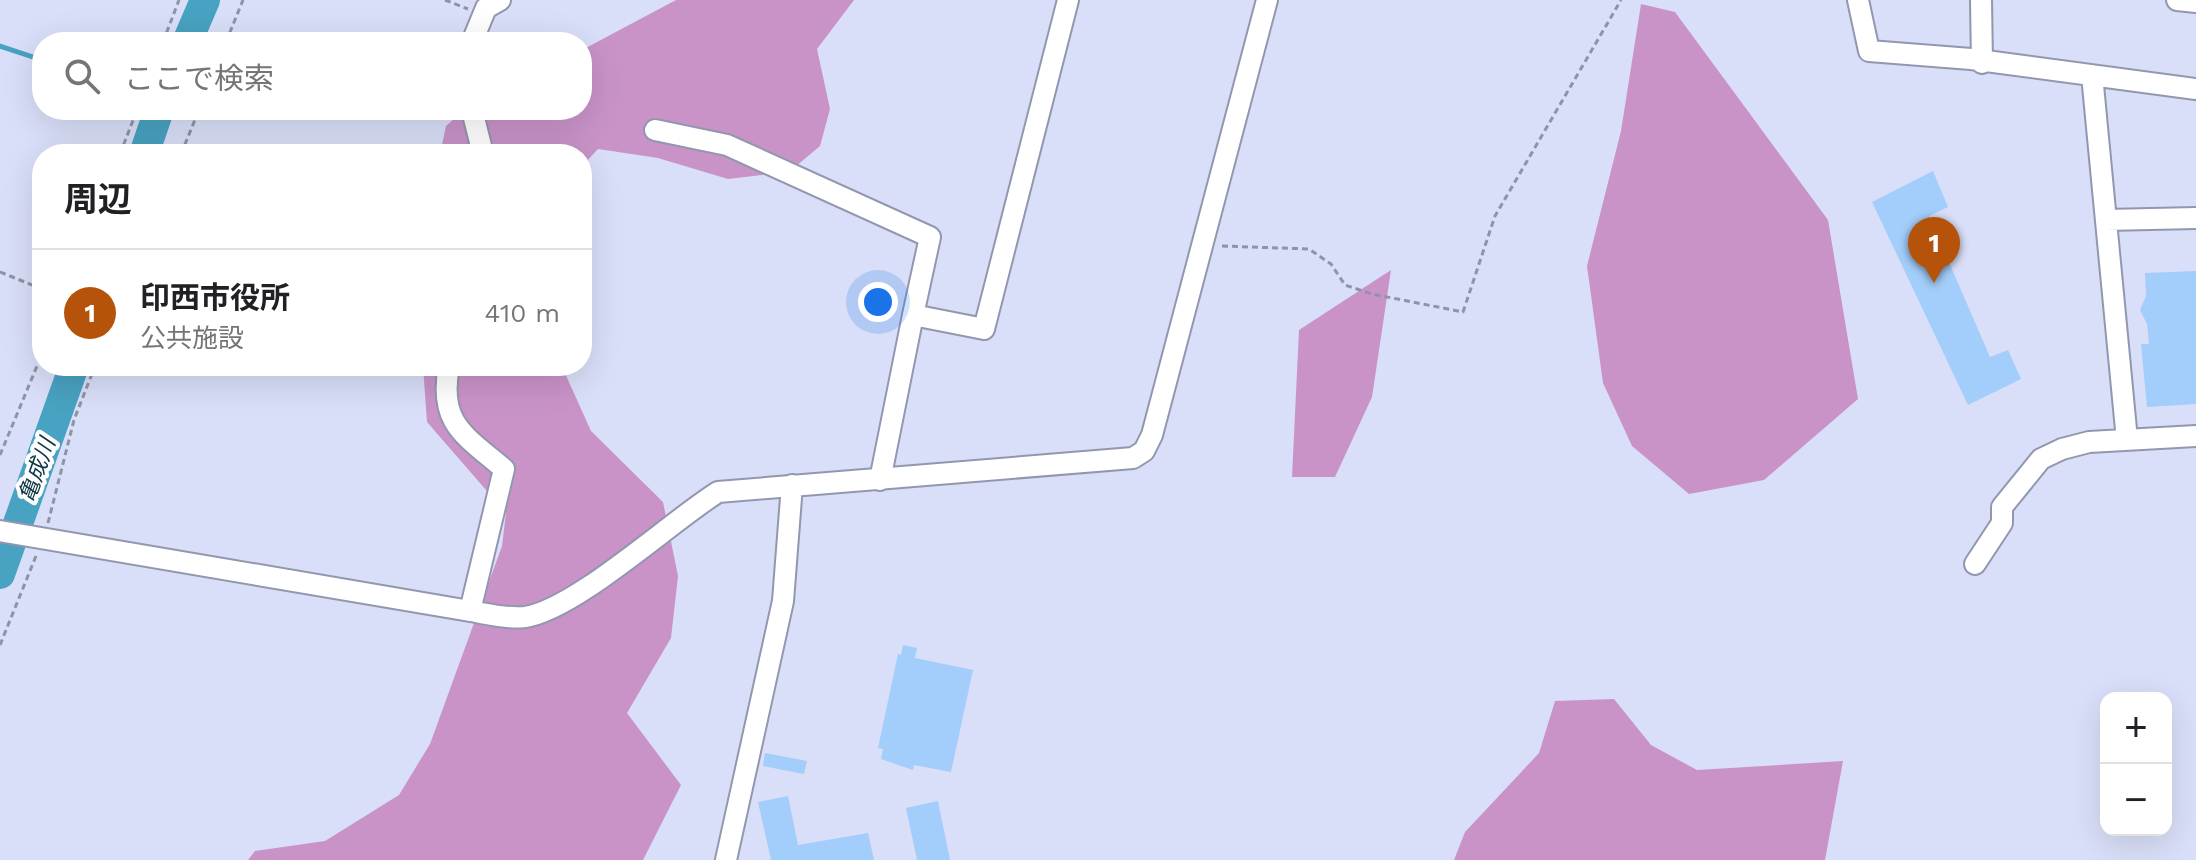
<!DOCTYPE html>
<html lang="ja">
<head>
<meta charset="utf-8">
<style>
	body { margin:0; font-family:"Work Sans","Noto Sans JP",sans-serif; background:#f6f6f6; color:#202124 }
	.controls { position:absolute; right:24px; bottom:24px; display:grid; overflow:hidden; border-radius:16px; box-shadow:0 8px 32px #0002 }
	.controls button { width:72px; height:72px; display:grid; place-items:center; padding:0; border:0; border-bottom:2px solid #e0e0e0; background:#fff; color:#202124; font:40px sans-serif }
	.you { position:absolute; left:878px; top:302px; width:28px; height:28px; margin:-20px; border:6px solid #fff; border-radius:50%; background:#1a73e8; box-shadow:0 0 0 12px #1a73e833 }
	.badge { display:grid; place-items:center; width:52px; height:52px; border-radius:50%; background:#b45309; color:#fff; font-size:26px; font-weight:700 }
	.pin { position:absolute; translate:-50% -66px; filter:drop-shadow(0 2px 4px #0008) }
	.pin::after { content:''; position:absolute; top:42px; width:28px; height:24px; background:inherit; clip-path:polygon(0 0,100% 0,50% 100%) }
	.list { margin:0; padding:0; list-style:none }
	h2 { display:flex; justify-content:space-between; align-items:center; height:104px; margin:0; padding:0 32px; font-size:34px }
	h2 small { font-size:26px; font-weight:400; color:#757577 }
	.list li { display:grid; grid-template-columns:52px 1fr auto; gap:24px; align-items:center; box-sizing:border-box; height:128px; padding:0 32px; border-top:2px solid #e0e0e0 }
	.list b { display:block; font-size:30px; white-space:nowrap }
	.list p { margin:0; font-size:26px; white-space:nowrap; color:#757577 }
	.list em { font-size:26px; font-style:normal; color:#757577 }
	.icon { flex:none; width:44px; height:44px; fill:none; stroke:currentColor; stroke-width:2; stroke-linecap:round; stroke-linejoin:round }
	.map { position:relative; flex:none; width:2196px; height:860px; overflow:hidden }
	.search { position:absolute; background:#fff; box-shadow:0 8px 32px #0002; left:32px; top:32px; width:560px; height:88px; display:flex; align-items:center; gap:20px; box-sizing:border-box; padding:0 28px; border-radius:32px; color:#757577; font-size:30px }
	.panel { position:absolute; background:#fff; box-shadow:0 8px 32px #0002; left:32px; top:144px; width:560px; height:232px; border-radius:32px }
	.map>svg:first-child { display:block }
	.forest { fill:#c993c8 }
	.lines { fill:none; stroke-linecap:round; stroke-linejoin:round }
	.stream { stroke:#48a2c1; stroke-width:5 }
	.river { stroke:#48a2c1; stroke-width:30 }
	.building { fill:#a3cdfa }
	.minor-casing { stroke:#9297af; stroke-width:24 }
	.path { stroke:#8f93a6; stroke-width:3; stroke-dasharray:6 4; stroke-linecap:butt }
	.minor { stroke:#fff; stroke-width:20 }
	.labels { text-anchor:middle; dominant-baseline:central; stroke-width:8; stroke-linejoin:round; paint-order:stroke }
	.water-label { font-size:22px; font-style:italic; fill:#0c3643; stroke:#fff }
</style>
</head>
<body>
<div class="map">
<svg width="2196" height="860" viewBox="0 0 2196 860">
	<rect width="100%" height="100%" fill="#d9dff8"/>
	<path class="forest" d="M676,0H854L817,49L830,109L820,146L789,172L728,179L658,158L598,149L582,166V154H440L446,126L464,110H582V50Z
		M1641,4L1675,12L1828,220L1858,399L1764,480L1689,494L1632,446L1603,383L1587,266L1621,131Z
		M1391,270L1372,397L1335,477H1292L1299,330Z
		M423,366H565L564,371L591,431L663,502L678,576L671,638L627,713L681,785L643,860H248L255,851L325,841L399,795L430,744L502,546L506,513L427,422Z
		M1614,699L1651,745L1697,770L1843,761L1825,860H1454L1465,832L1539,753L1555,701Z"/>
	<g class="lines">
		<path class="stream" d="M0,46L42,60"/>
		<path class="river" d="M187,42L205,0
			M144,154L159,110
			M0,574L74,366"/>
	</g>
	<path class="building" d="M1933,171L1948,207L1929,216L1990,357L2008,350L2021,379L1968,405L1872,202Z
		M2196,271V404L2147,407L2141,344H2149L2147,324L2140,310L2146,296L2145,273Z
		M903,645L917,648L915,658L973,670L951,772L914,765L913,770L881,759L883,749L878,748L898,654L901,655Z
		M765,753L807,761L804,774L763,766Z
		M788,796L798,845L868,833L874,860H771L758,802Z
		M938,801L950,860H917L906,808Z"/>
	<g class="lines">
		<g class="minor-casing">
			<path id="minor" d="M1858,0L1869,51L1971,59L2196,89
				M1981,0L1982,63
				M2177,0L2196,2
				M472,42L486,8L500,0
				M2092,75L2127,440
				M472,110L483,154
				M655,130L727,145L930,237L913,315
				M2106,220L2196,218
				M449,366C438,423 464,435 504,469L470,611
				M880,480L913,315L984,329L1068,0
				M0,531L470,611C488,614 507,619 525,617C575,610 670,522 718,492L1133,458L1144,451L1152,435L1267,0
				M1975,564L2002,523V507L2041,459L2062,449L2089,442L2196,436
				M726,860L783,601L792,485"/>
		</g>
		<path class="path" d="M445,0L468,9
			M163,42L179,0
			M226,42L243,0
			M120,154L137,110
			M181,154L199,110
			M1222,246L1309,249L1331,264L1345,285L1372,294L1463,312L1495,216L1621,0
			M0,272L42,289
			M0,455L42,354
			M48,523L74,420L95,366
			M0,645L36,556"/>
		<use href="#minor" class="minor"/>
	</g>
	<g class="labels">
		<g class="water-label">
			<text transform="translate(37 470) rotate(-70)">亀成川</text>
		</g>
	</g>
</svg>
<div class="controls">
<button>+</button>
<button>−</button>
</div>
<div class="you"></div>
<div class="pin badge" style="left:1934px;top:283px">1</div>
<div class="search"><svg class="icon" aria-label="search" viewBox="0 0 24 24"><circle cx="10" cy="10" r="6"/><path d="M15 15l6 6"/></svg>ここで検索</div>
<section class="panel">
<h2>周辺<small></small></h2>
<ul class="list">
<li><span class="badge">1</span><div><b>印西市役所</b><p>公共施設</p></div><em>410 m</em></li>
</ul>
</section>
</div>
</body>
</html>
